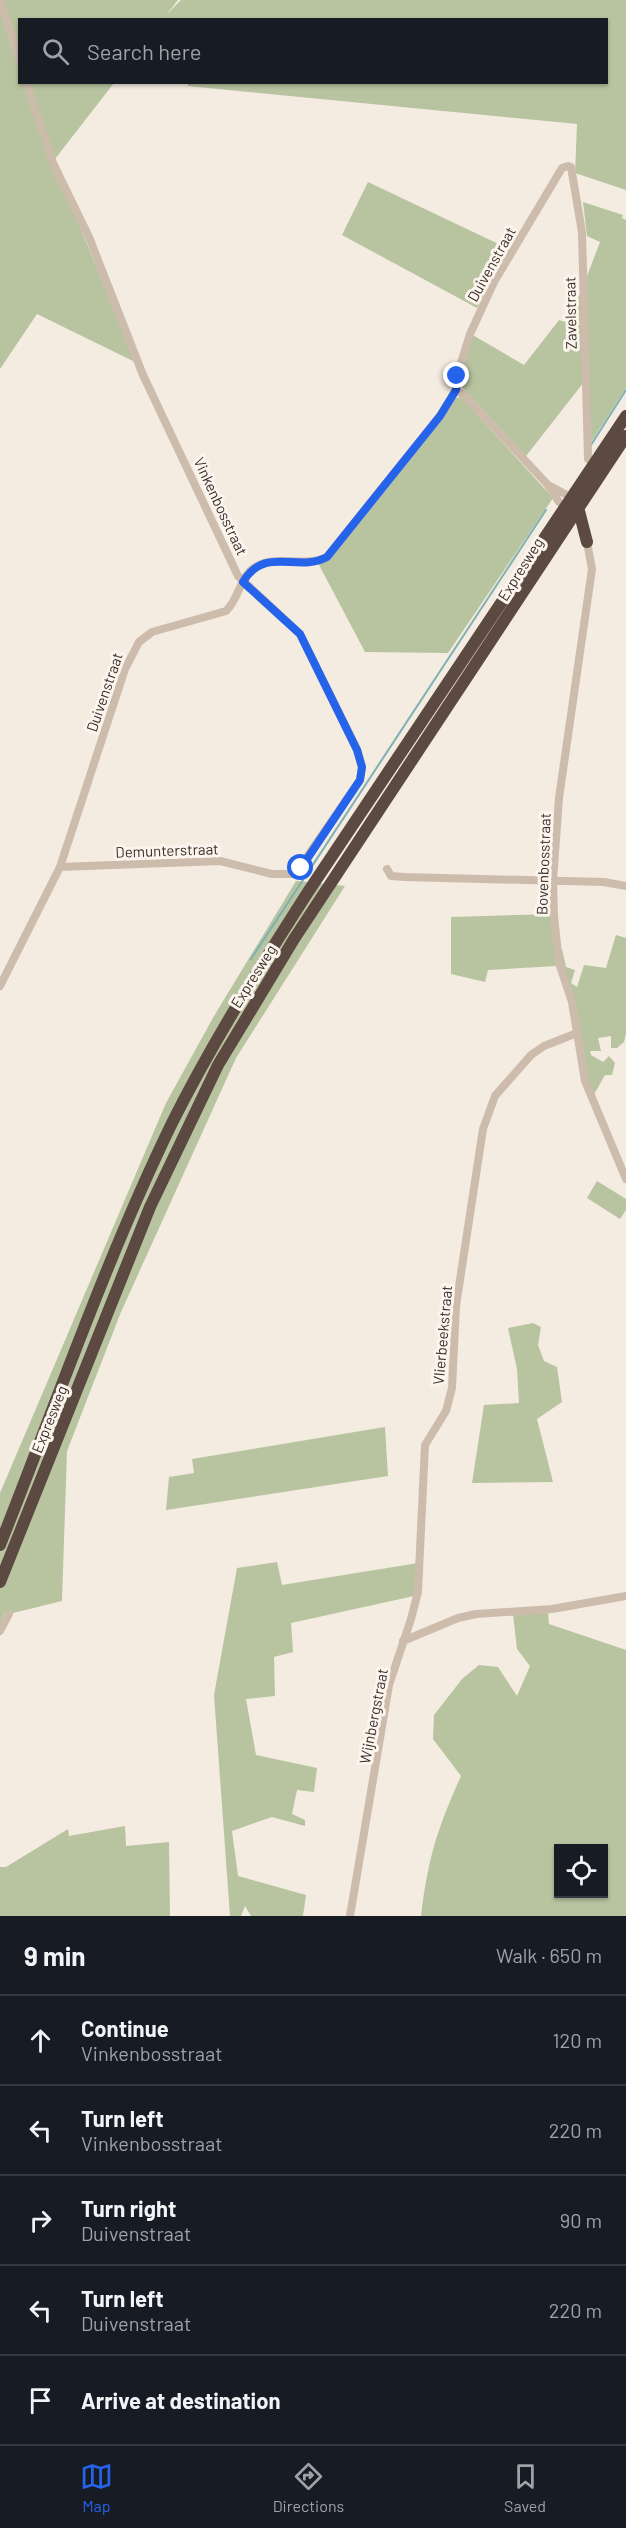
<!DOCTYPE html>
<html lang="en">
<head>
<meta charset="utf-8">
<style>
	body { margin:0; font-family:Barlow,sans-serif; background:#20242c; color:#f1f3f6 }
	.controls { position:absolute; right:18px; bottom:18px; display:grid; overflow:hidden; border-radius:0px; box-shadow:0 2px 4px #0004 }
	.controls button { width:54px; height:54px; display:grid; place-items:center; padding:0; border:0; border-bottom:2px solid #363941; background:#171b24; color:#f1f3f6; font:30px sans-serif }
	.stop { position:absolute; width:18px; height:18px; margin:-14px; border:4px solid #2563eb; border-radius:50%; background:#fff }
	.stop.end { background:#2563eb; border-color:#fff; box-shadow:0 2px 6px #0008 }
	.list { margin:0; padding:0; list-style:none }
	h2 { display:flex; justify-content:space-between; align-items:center; height:78px; margin:0; padding:0 24px; font-size:26px }
	h2 small { font-size:20px; font-weight:400; color:#9ea1a6 }
	.list li { display:grid; grid-template-columns:39px 1fr auto; gap:18px; align-items:center; box-sizing:border-box; height:90px; padding:0 24px; border-top:2px solid #363941 }
	.list b { display:block; font-size:22px; white-space:nowrap }
	.list p { margin:0; font-size:20px; white-space:nowrap; color:#9ea1a6 }
	.list em { font-size:20px; font-style:normal; color:#9ea1a6 }
	.icon { flex:none; width:33px; height:33px; fill:none; stroke:currentColor; stroke-width:2; stroke-linecap:round; stroke-linejoin:round }
	.map { position:relative; flex:none; width:626px; height:1916px; overflow:hidden }
	.search { position:absolute; background:#171b24; box-shadow:0 2px 4px #0004; left:18px; right:18px; top:18px; height:66px; display:flex; align-items:center; gap:15px; box-sizing:border-box; padding:0 21px; border-radius:0px; color:#9ea1a6; font-size:22px }
	.sheet { height:528px; background:#171b24 }
	nav { display:flex; justify-content:space-around; align-items:center; box-sizing:border-box; height:84px; border-top:2px solid #363941; background:#171b24; font-size:16px; color:#9ea1a6 }
	nav a { display:grid; justify-items:center; gap:3px }
	nav .on { color:#2563eb }
	.map>svg:first-child { display:block }
	.green { fill:#b8c4a0; fill-rule:evenodd }
	.lines { fill:none; stroke-linecap:round; stroke-linejoin:round }
	.stream { stroke:#7fb0b2; stroke-width:2 }
	.minor { stroke:#cdbbac; stroke-width:8 }
	.highway { stroke:#5c4a42; stroke-width:12 }
	.route { stroke:#2563eb; stroke-width:8 }
	.labels { text-anchor:middle; dominant-baseline:central; stroke-width:6; stroke-linejoin:round; paint-order:stroke }
	.street-label { font-size:15px; fill:#3b302b; stroke:#fbf5ee }
</style>
</head>
<body>
<div class="map">
<svg width="626" height="1916" viewBox="0 0 626 1916">
	<rect width="100%" height="100%" fill="#f4ebe1"/>
	<path class="green" d="M0,0H178L167,14L181,0H626V190L575,173L577,124L188,86V82H606V20H20V82L114,83L51,164L79,224L135,362L37,314L0,369Z
		M368,182L509,249L477,308L342,235Z
		M583,202L623,215L622,218L626,220V388L590,444L584,382L526,456L460,385L459,376L471,334L524,365L559,320L565,322L581,292L600,242L587,236Z
		M461,397L553,498L448,653L365,652L318,563L455,398Z
		M296,881L345,886L236,1058L121,1312L67,1451L62,1601L9,1614L5,1612L0,1625V1493L166,1103L214,1016Z
		M550,914L557,949H562L566,967L575,970L571,983L577,987L584,965L606,968L616,935L626,938V1033L624,1042L617,1048H611V1036L598,1038L601,1051H590L591,1055L603,1062L609,1056L615,1063L612,1075H605L592,1098L572,1002L557,966L488,970L485,982L451,974V917Z
		M597,1181L626,1199V1210L620,1219L587,1198Z
		M533,1323L541,1327L538,1345L544,1361L557,1367L562,1402L537,1419L553,1482L472,1483L484,1405L519,1403L517,1369L508,1328Z
		M385,1427L388,1476L166,1510L169,1477L194,1473L192,1459Z
		M277,1562L282,1585L418,1563L414,1596L291,1623L293,1652L274,1657L275,1696L246,1699L256,1755L317,1768L314,1792L297,1790L292,1814L305,1820V1826L272,1817L232,1831L238,1876L306,1895L303,1916H251L245,1906L241,1916H230L214,1695L237,1568Z
		M548,1613L549,1624L626,1650V1916H421C428,1859 437,1829 461,1776L433,1739L434,1715L462,1679L479,1665L498,1667L517,1696L530,1666L517,1649L513,1614ZM558,1848H604V1894H558Z
		M125,1826L126,1846L169,1842L170,1916H0V1867H6L68,1829L69,1836Z"/>
	<g class="lines">
		<path class="stream" d="M591,445L626,390
			M251,959L546,510"/>
		<path class="minor" d="M0,0L20,62
			M26,82L53,163L89,237L143,375L238,576L300,634L357,749L362,767L360,780L295,874H272L220,861L60,867
			M456,390L464,395L547,484L559,502
			M550,486L565,494
			M587,542L592,569L559,798L553,880L554,916L559,963L572,1002L585,1081L626,1179
			M387,869L391,876L404,877L604,882L626,886
			M0,986L60,867L125,669L139,642L152,632L226,611C238,600 239,582 250,571C271,551 303,569 327,557L440,416L456,390L457,376L470,334L494,282L562,168L568,166L571,167L582,232L588,459
			M0,1631L9,1614
			M403,1641L458,1618L476,1614L552,1609L626,1596
			M350,1916L389,1685L411,1619L418,1592L425,1445L446,1411L452,1388L456,1306L483,1129L495,1096L531,1055L544,1046L577,1033"/>
		<path class="highway" d="M578,507L587,542
			M0,1545C56,1404 106,1259 172,1123C212,1043 260,967 308,892L626,416
			M0,1582L150,1207L218,1065L294,939L626,436"/>
	</g>
	<g class="lines">
		<path class="route" d="M301,868L360,780L362,767L357,750L300,634L243,582C265,545 297,573 327,557L440,416L456,390L457,376"/>
	</g>
	<g class="labels">
		<g class="street-label">
			<text transform="translate(491 264) rotate(-61)">Duivenstraat</text>
			<text transform="translate(570 313) rotate(-91)">Zavelstraat</text>
			<text transform="translate(221 506) rotate(65)">Vinkenbosstraat</text>
			<text transform="translate(520 569) rotate(-58)">Expresweg</text>
			<text transform="translate(104 692) rotate(-71)">Duivenstraat</text>
			<text transform="translate(167 850) rotate(-2)">Demunterstraat</text>
			<text transform="translate(543 864) rotate(-88)">Bovenbosstraat</text>
			<text transform="translate(253 976) rotate(-58)">Expresweg</text>
			<text transform="translate(442 1335) rotate(-85)">Vlierbeekstraat</text>
			<text transform="translate(49 1419) rotate(-68)">Expresweg</text>
			<text transform="translate(373 1716) rotate(-79)">Wijnbergstraat</text>
		</g>
	</g>
</svg>
<div class="controls">
<button><svg class="icon" aria-label="locate" viewBox="0 0 24 24"><circle cx="12" cy="12" r="6"/><path d="M12 2v4M12 18v4M2 12h4M18 12h4"/></svg></button>
</div>
<div class="stop" style="left:301px;top:868px"></div>
<div class="stop end" style="left:457px;top:376px"></div>
<div class="search"><svg class="icon" aria-label="search" viewBox="0 0 24 24"><circle cx="10" cy="10" r="6"/><path d="M15 15l6 6"/></svg>Search here</div>
</div>
<section class="sheet">
<h2>9 min<small>Walk · 650 m</small></h2>
<ul class="list">
<li><svg class="icon" aria-label="ahead" viewBox="0 0 24 24"><path d="M12 20V5M6 11l6-6 6 6"/></svg><div><b>Continue</b><p>Vinkenbosstraat</p></div><em>120 m</em></li>
<li><svg class="icon" aria-label="left" viewBox="0 0 24 24"><path d="M17 20v-9H6M10 6l-5 5 5 5"/></svg><div><b>Turn left</b><p>Vinkenbosstraat</p></div><em>220 m</em></li>
<li><svg class="icon" aria-label="right" viewBox="0 0 24 24"><path d="M7 20v-9h11M14 6l5 5-5 5"/></svg><div><b>Turn right</b><p>Duivenstraat</p></div><em>90 m</em></li>
<li><svg class="icon" aria-label="left" viewBox="0 0 24 24"><path d="M17 20v-9H6M10 6l-5 5 5 5"/></svg><div><b>Turn left</b><p>Duivenstraat</p></div><em>220 m</em></li>
<li><svg class="icon" aria-label="arrive" viewBox="0 0 24 24"><path d="M6 21V4h12l-3 4 3 4H6"/></svg><div><b>Arrive at destination</b></div></li>
</ul>
</section>
<nav>
<a class="on"><svg class="icon" aria-label="map" viewBox="0 0 24 24"><path d="M3 6l6-2 6 2 6-2v14l-6 2-6-2-6 2zM9 4v14M15 6v14"/></svg>Map</a>
<a><svg class="icon" aria-label="directions" viewBox="0 0 24 24"><path d="M12 3l9 9-9 9-9-9zM9 14v-3h6M13 9l2 2-2 2"/></svg>Directions</a>
<a><svg class="icon" aria-label="saved" viewBox="0 0 24 24"><path d="M7 4h10v16l-5-4-5 4z"/></svg>Saved</a>
</nav>
</body>
</html>
